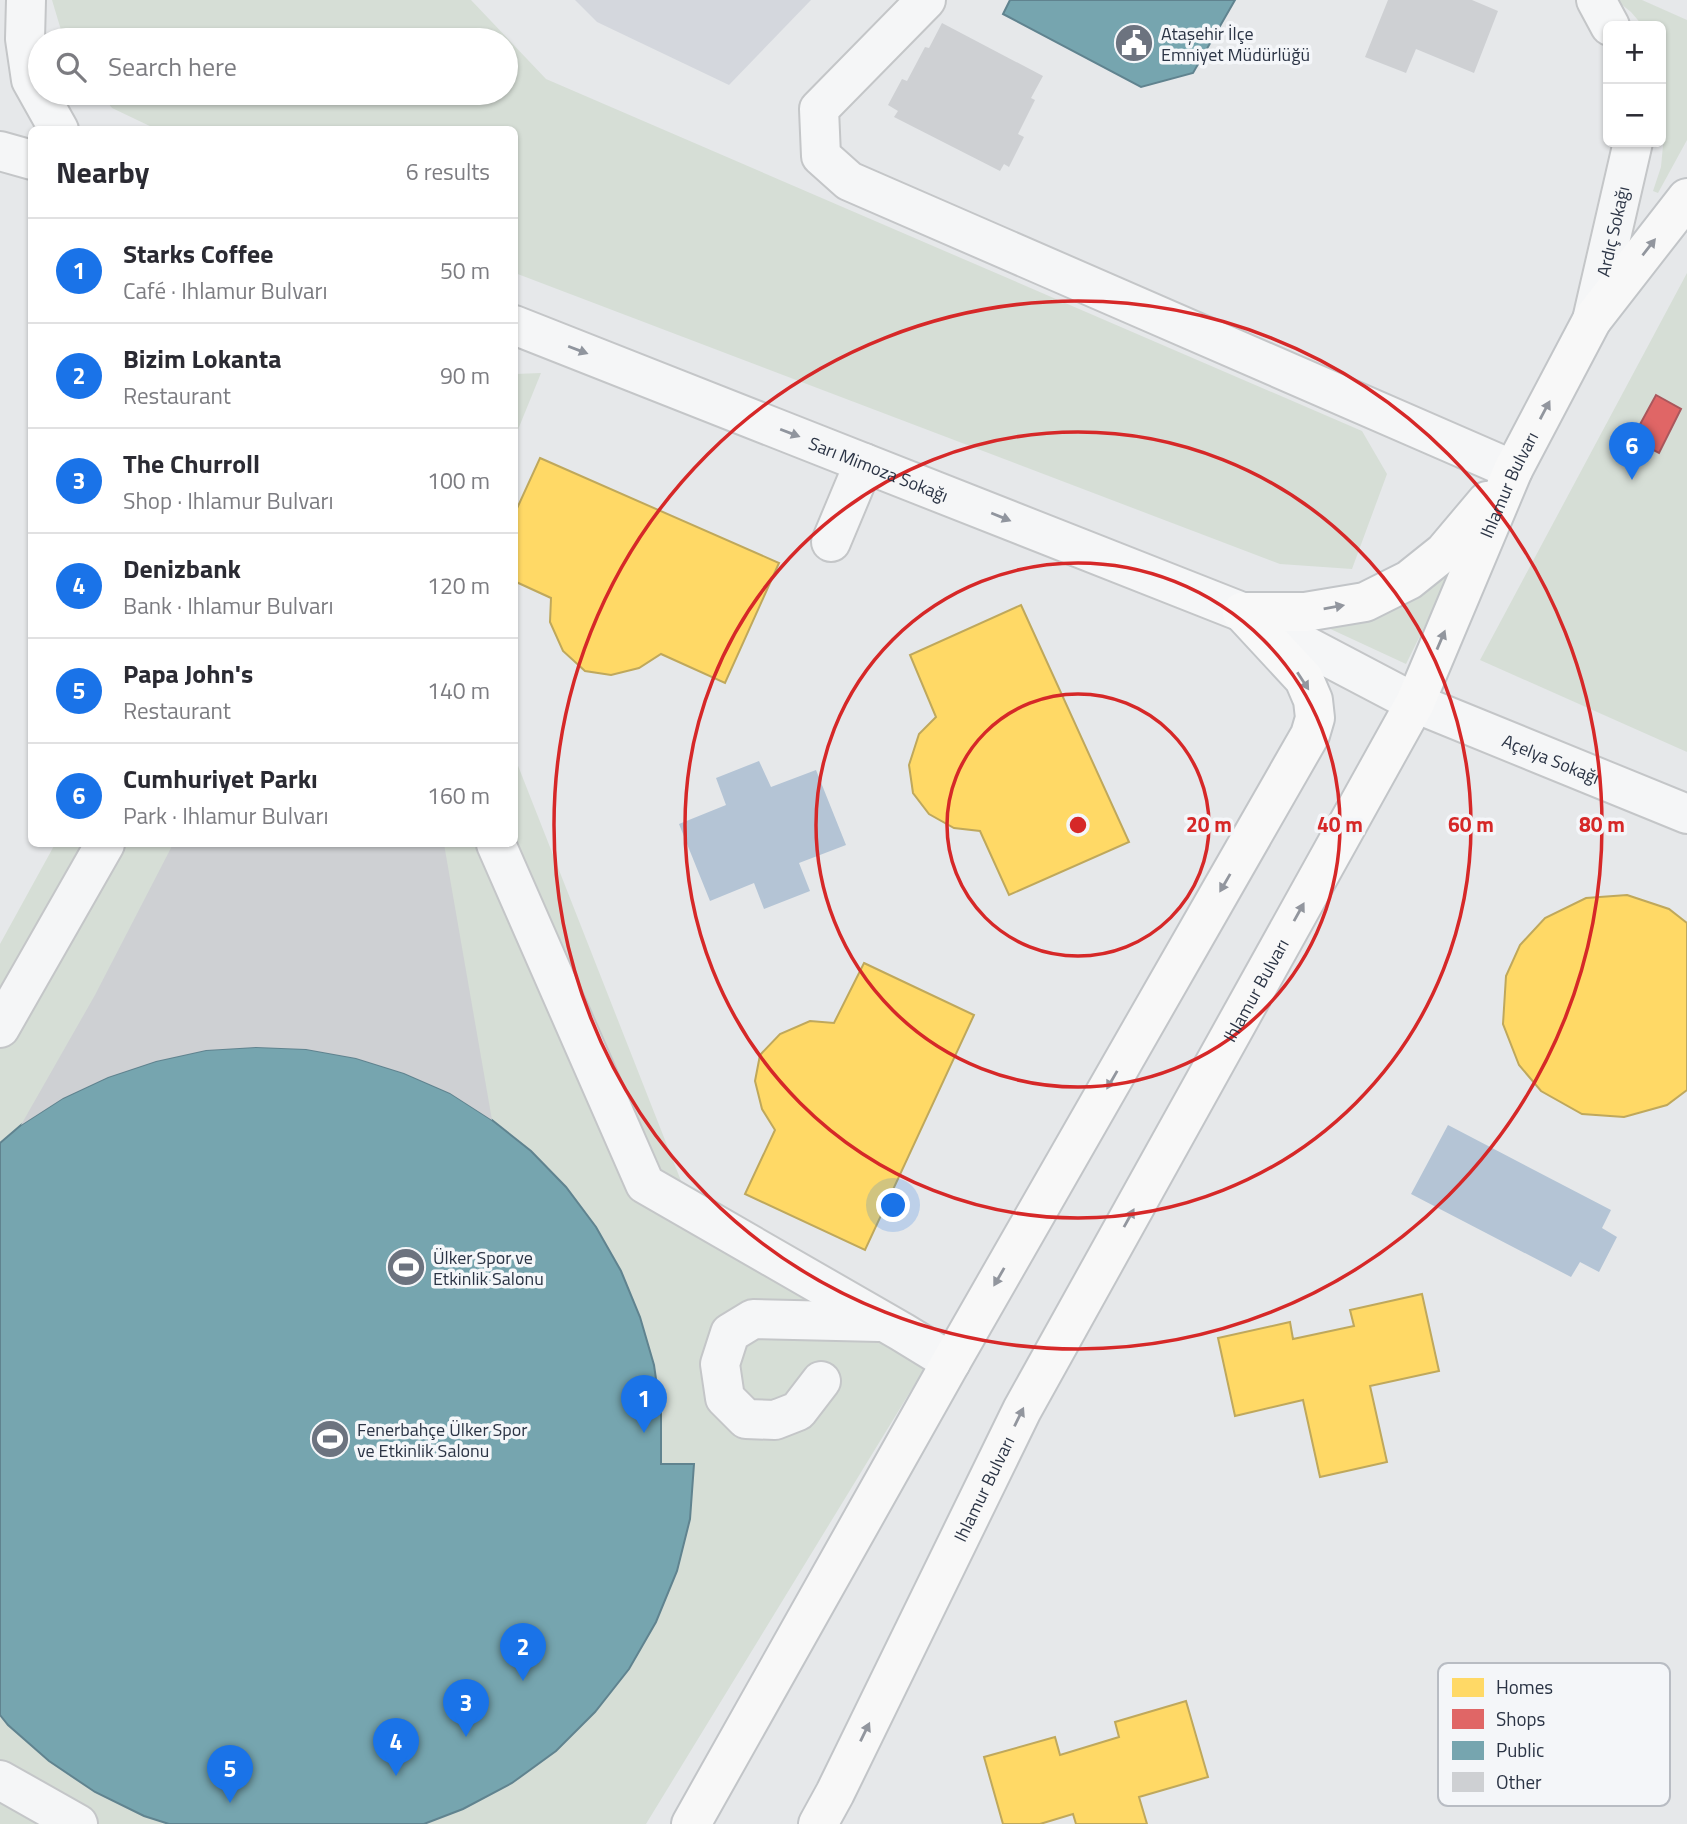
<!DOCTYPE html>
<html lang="en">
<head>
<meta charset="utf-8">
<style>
	body { margin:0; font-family:"Titillium Web",sans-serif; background:#f2f2f3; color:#2b2b33 }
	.controls { position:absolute; right:21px; top:21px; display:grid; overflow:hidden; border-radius:10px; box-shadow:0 2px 5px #0004 }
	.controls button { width:63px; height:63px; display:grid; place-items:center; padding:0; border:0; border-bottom:2px solid #e1e1e2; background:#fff; color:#2b2b33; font:35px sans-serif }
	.you { position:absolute; left:894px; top:1206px; width:24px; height:24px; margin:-18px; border:5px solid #fff; border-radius:50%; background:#1a73e8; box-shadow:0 0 0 10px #1a73e833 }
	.badge { display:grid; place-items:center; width:46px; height:46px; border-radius:50%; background:#1a73e8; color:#fff; font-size:23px; font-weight:700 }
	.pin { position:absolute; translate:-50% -58px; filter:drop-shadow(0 2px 4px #0008) }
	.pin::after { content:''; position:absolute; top:37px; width:24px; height:21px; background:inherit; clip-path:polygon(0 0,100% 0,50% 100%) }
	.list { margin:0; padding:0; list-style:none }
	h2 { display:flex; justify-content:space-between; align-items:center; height:91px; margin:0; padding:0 28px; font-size:30px }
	h2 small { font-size:23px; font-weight:400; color:#7c7c81 }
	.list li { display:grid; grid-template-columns:46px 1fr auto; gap:21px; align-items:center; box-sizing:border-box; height:105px; padding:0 28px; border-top:2px solid #e1e1e2 }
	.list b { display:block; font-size:26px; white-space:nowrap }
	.list p { margin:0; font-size:23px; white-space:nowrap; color:#7c7c81 }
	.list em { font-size:23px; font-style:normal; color:#7c7c81 }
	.icon { flex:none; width:38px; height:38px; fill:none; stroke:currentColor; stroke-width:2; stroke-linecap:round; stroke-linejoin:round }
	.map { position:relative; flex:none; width:1687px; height:1824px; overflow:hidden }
	.search { position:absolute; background:#fff; box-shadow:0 2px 5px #0004; left:28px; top:28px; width:490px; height:77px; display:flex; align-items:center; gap:18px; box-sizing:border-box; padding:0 24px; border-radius:38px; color:#7c7c81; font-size:26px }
	.panel { position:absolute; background:#fff; box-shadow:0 2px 5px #0004; left:28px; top:126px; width:490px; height:721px; border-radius:10px }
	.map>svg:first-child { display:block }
	.built { fill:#d4d7dd }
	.green { fill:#d6ded6 }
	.water { fill:#b4c4d5 }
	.homes { fill:#ffd966; stroke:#bfa85c; stroke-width:2 }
	.shops { fill:#e06666; stroke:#aa575c; stroke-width:2 }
	.public { fill:#76a5af; stroke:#60838f; stroke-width:2 }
	.building { fill:#ced0d3 }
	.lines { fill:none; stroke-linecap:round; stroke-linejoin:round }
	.minor-casing { stroke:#c4c6c8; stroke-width:42 }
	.major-casing { stroke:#c2c5c8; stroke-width:42 }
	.minor { stroke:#f5f6f7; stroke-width:38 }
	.major { stroke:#f8f8f8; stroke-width:38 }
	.oneway { fill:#92969e }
	.oneway2 { fill:#90959e }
	.ring { fill:none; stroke:#d62828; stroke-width:3.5 }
	.labels { text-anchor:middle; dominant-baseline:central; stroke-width:7; stroke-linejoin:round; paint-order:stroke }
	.poi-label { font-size:18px; fill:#2b3445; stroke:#f4f6f9; text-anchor:start }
	.street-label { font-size:18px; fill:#2b3445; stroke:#f4f6f9 }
	.key { fill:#f4f6f9; stroke:#b8bcc3; stroke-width:2 }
	.key-label { font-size:19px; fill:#2b3445 }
	.centre { fill:#d62828; stroke:#f4f6f9; stroke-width:3.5 }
	.ring-label { font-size:21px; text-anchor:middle; font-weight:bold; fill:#d62828; stroke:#f4f6f9; stroke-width:7; stroke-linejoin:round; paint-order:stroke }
</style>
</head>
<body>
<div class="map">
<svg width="1687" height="1824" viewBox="0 0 1687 1824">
	<rect width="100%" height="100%" fill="#e6e8ea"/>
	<path class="built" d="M575,0H811L729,85L597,22Z"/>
	<path class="green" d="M52,0H471L546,79L1362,431L1387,474L1352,569L1280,564L515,273L514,130L156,129L112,108L100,93H506V40H64Z
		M1616,0H1642L1687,20V140L1658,193L1653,191L1661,167L1666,113L1665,86L1661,60V26H1643L1631,12Z
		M1687,273V752L1480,660Z
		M541,373L515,437V374Z
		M1453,569L1406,664L1324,626Z
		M515,758L685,1191L940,1343L646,1824H0V944L55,844H514Z"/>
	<path class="water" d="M759,761L771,787L816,770L846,845L799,863L810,891L764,909L754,883L710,901L679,824L726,805L716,778Z
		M1448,1125L1611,1210L1602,1228L1617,1237L1599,1272L1580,1262L1571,1277L1411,1194Z"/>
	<path class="homes" d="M540,458L779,563L725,683L661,654L639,668L611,675L585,671L563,651L550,622L551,598L514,581V515Z
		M1021,605L1129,842L1009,895L980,831L954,828L929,814L913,793L909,765L919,734L936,717L910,655Z
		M1627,895L1669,909L1687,923V1090L1667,1105L1624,1117L1582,1114L1541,1091L1519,1065L1503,1024L1506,976L1520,945L1545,918L1586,898Z
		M864,963L974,1015L865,1250L745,1194L775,1130L762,1109L755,1081L760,1055L780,1034L810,1021L834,1023Z
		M1422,1294L1439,1371L1370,1386L1387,1462L1320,1477L1303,1400L1235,1416L1218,1338L1290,1322L1293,1339L1354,1326L1350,1310Z
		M1186,1701L1208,1777L1139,1797L1147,1824H1076L1073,1814L1040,1824H1003L984,1757L1055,1737L1060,1755L1119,1737L1115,1722Z"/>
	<path class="shops" d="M1656,395L1681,409L1659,453L1632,439Z"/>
	<path class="public" d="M1010,0H1235L1193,73L1141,87L1003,14Z
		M256,1047L306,1049L356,1058L404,1073L450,1093L492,1120L531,1151L566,1187L596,1227L621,1271L640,1317L654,1365L661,1414V1464H694L690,1519L677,1571L656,1622L629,1669L595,1712L556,1751L512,1783L463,1809L424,1824H169L144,1816L95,1792L49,1761L8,1725L0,1715V1143L21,1125L63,1098L108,1077L156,1061L206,1050Z"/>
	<path class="building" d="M1388,0H1472L1498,11L1474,73L1416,49L1406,73L1365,57Z
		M942,23L1043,76L1031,98L1035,100L1018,134L1024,137L1009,167L1004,164L1000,171L894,117L898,111L888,105L902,79L907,81L925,47L929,48Z
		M173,844H444L492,1120L450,1093L404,1073L356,1058L306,1049L256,1047L206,1050L156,1061L108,1077L63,1098L21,1125L95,995Z"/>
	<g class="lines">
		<g class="minor-casing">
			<g id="minor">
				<path d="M26,0L25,39L31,80L59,130"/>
				<path d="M926,0L819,109L821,156L849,181L1513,470"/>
				<path d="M1596,0L1610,26"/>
				<path d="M0,151L32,160"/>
				<path id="s1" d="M1592,320L1633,142"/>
				<path id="s2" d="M514,325L1242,612L1415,703L1687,814"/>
				<path d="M831,542L864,463"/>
				<path d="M496,844L645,1184L902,1332L951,1362"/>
				<path d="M0,1028L105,844"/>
				<path d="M821,1381L798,1411L775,1420L746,1419L725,1398L720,1364L730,1333L753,1319L879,1322"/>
				<path d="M0,1780L78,1824"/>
			</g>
		</g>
		<g class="major-casing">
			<g id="major">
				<path d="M1242,612H1305L1365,602L1409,580L1444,552L1487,501"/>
				<path d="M691,1824L951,1362L1310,735L1315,718L1313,700L1304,679L1242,612"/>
				<path id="s3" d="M818,1824L835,1793L1022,1410L1415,703L1513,470L1592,320L1687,198"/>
			</g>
		</g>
		<use href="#minor" class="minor"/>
		<use href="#major" class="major"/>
	</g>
	<defs><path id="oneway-solid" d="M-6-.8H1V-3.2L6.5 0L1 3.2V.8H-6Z" transform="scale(1.75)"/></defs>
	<g class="oneway">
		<use href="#oneway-solid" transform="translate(1649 247) rotate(-52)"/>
		<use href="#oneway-solid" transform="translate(1545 410) rotate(-62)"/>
		<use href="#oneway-solid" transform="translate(1334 607) rotate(-10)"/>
		<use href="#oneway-solid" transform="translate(1441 640) rotate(-67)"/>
		<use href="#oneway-solid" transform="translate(1303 681) rotate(57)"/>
		<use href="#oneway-solid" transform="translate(1225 883) rotate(120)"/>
		<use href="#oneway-solid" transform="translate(1299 912) rotate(-61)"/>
		<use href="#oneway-solid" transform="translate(1112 1080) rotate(120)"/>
		<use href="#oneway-solid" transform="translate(1129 1218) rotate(-61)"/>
		<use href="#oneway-solid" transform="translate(999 1277) rotate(120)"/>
		<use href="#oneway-solid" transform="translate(1019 1417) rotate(-64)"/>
		<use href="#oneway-solid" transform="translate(865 1732) rotate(-64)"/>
	</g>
	<g class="oneway2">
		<use href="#oneway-solid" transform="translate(578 350) rotate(21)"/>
		<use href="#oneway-solid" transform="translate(790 433) rotate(21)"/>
		<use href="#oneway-solid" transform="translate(1001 517) rotate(22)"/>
	</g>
	<g class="ring">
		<circle cx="1078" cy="825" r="131"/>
		<circle cx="1078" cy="825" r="262"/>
		<circle cx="1078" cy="825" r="393"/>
		<circle cx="1078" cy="825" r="524"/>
	</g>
	<defs>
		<g id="civic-disc" transform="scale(2.0125)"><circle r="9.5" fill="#6c737f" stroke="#f4f6f9"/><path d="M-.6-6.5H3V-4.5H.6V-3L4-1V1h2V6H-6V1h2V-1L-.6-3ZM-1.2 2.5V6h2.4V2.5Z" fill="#fff"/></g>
		<g id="stadium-disc" transform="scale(2.0125)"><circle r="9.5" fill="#6c737f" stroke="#f4f6f9"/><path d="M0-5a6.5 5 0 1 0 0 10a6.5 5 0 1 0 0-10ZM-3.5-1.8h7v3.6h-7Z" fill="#fff"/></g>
	</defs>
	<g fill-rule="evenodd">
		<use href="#civic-disc" x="1134" y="43"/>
		<use href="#stadium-disc" x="406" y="1267"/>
		<use href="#stadium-disc" x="330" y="1439"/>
	</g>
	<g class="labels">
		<g class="poi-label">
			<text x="1161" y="33">Ataşehir İlçe<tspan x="1161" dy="21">Emniyet Müdürlüğü</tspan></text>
			<text x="433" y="1257">Ülker Spor ve<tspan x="433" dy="21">Etkinlik Salonu</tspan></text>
			<text x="357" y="1429">Fenerbahçe Ülker Spor<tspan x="357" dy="21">ve Etkinlik Salonu</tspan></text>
		</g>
		<g class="street-label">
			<text stroke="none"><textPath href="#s1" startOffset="91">Ardıç Sokağı</textPath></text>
			<text stroke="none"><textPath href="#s2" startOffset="392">Sarı Mimoza Sokağı</textPath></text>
			<text stroke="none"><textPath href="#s3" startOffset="1508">Ihlamur Bulvarı</textPath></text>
			<text stroke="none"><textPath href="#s2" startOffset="1125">Açelya Sokağı</textPath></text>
			<text stroke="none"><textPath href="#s3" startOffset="942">Ihlamur Bulvarı</textPath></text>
			<text stroke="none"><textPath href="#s3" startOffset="374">Ihlamur Bulvarı</textPath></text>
		</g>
	</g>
	<rect x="1438" y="1663" width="232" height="143" rx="10" class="key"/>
	<rect x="1452" y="1678" width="32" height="19" fill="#ffd966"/>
	<rect x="1452" y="1709" width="32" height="20" fill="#e06666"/>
	<rect x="1452" y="1741" width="32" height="19" fill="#76a5af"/>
	<rect x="1452" y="1772" width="32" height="20" fill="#ced0d3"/>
	<g class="key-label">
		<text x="1496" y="1694">Homes</text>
		<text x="1496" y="1726">Shops</text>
		<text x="1496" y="1757">Public</text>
		<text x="1496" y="1789">Other</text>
	</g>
	<circle cx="1078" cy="825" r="10" class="centre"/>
	<g class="ring-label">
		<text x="1209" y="832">20 m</text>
		<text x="1340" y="832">40 m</text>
		<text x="1471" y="832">60 m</text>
		<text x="1602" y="832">80 m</text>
	</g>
</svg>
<div class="controls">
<button>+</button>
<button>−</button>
</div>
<div class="you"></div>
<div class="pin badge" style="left:644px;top:1433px">1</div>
<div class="pin badge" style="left:523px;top:1681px">2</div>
<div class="pin badge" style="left:466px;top:1737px">3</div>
<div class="pin badge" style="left:396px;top:1776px">4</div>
<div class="pin badge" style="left:230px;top:1803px">5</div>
<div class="pin badge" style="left:1632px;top:480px">6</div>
<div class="search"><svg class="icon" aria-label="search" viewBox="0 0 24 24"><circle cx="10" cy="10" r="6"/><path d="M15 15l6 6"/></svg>Search here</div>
<section class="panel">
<h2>Nearby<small>6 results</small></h2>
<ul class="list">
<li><span class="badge">1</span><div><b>Starks Coffee</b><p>Café · Ihlamur Bulvarı</p></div><em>50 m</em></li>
<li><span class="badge">2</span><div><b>Bizim Lokanta</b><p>Restaurant</p></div><em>90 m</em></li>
<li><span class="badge">3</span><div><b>The Churroll</b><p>Shop · Ihlamur Bulvarı</p></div><em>100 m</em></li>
<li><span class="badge">4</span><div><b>Denizbank</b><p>Bank · Ihlamur Bulvarı</p></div><em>120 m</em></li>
<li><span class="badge">5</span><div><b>Papa John's</b><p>Restaurant</p></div><em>140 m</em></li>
<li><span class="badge">6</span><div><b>Cumhuriyet Parkı</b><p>Park · Ihlamur Bulvarı</p></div><em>160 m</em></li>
</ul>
</section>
</div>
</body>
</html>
